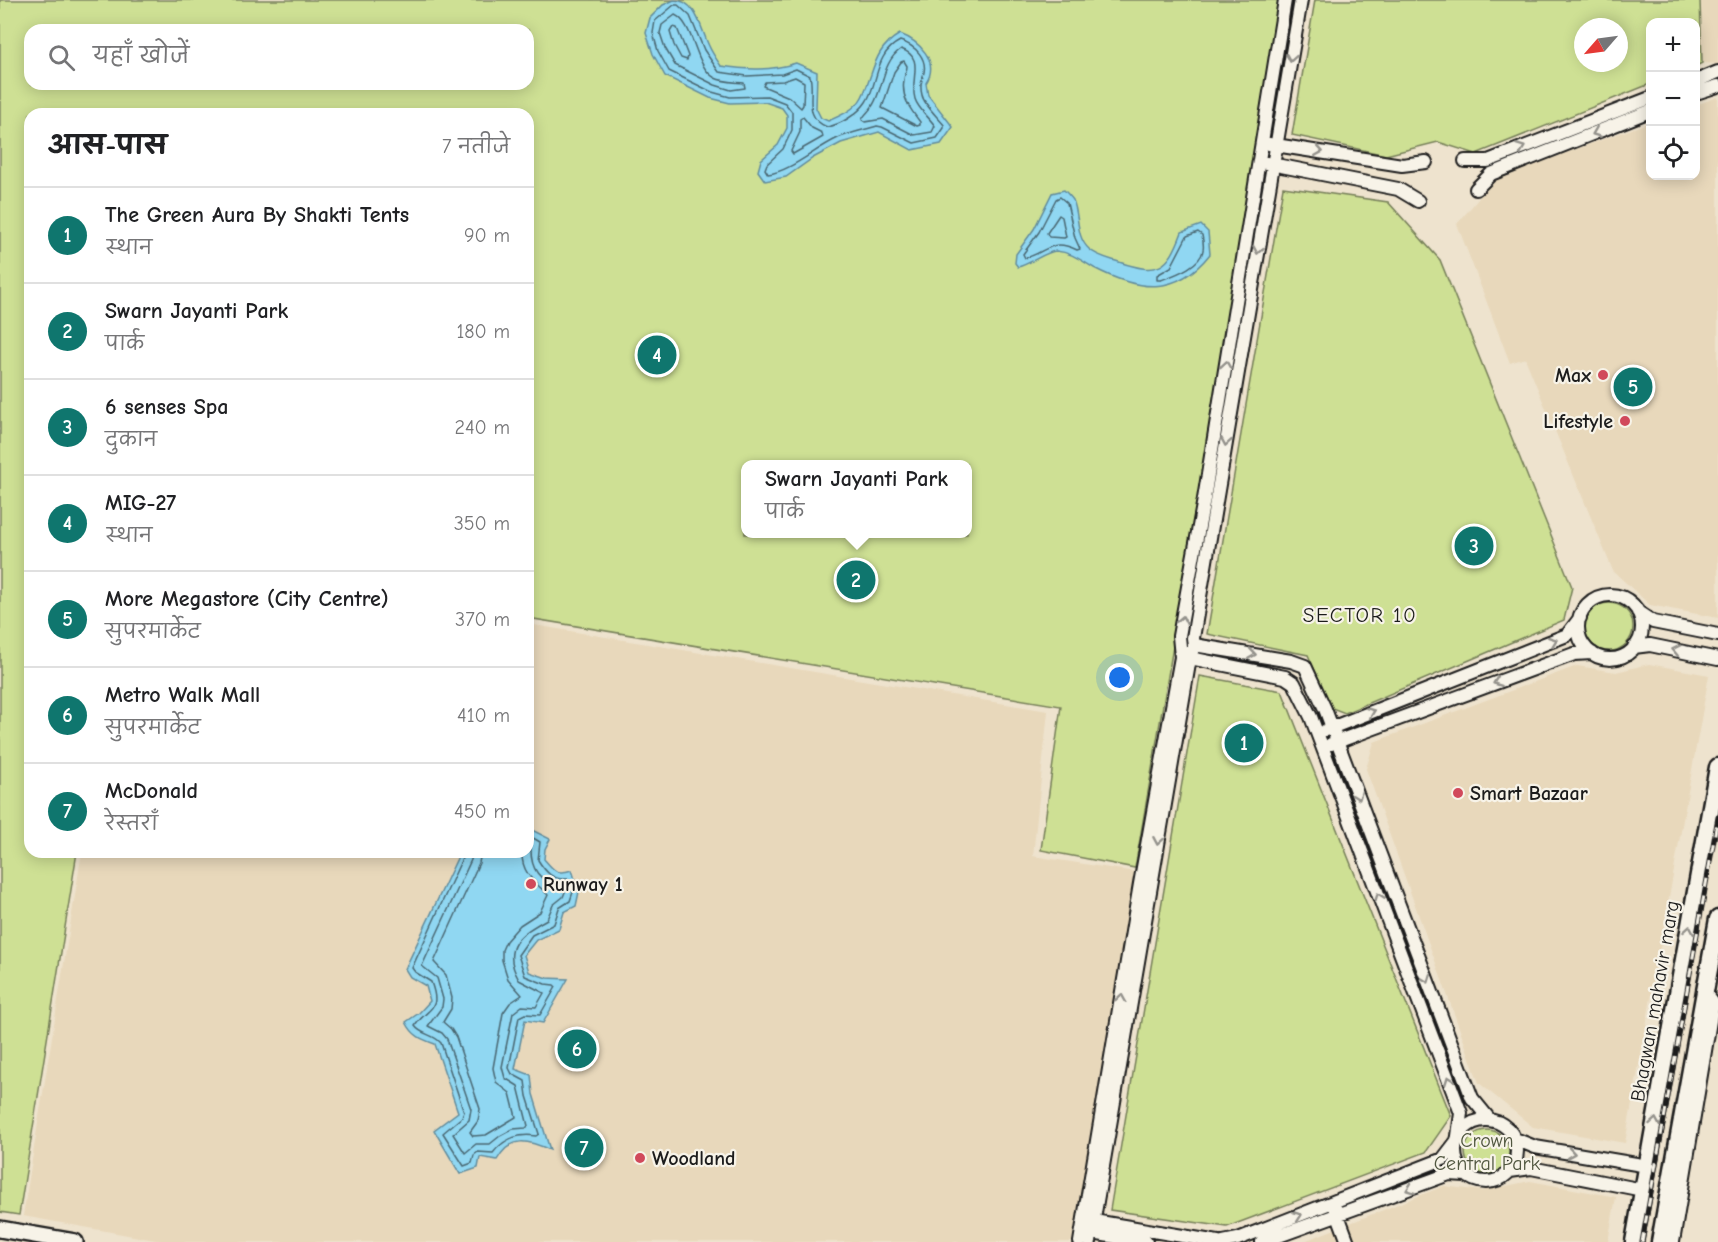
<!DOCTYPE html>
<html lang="hi">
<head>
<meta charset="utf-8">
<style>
	body { margin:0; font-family:"Comic Neue","Playpen Sans Deva",sans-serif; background:#f2f2f2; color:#202124 }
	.controls { position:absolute; right:18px; top:18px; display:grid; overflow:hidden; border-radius:12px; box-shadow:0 3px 15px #0003 }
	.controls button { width:54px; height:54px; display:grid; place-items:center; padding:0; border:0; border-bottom:2px solid #e0e0e0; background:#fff; color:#202124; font:30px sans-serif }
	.compass { position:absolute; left:1574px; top:18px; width:54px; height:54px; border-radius:50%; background:#fff; box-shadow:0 3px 15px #0003; rotate:242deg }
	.you { position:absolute; left:1120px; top:678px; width:21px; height:21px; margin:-15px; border:4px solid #fff; border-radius:50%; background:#1a73e8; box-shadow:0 0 0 9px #1a73e833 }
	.badge { display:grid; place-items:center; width:39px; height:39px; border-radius:50%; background:#0f766e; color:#fff; font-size:20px; font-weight:700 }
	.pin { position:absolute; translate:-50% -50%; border:3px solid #fff; box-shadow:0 2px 6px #0006 }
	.popup { position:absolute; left:741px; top:460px; width:231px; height:78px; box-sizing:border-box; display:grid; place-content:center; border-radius:12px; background:#fff; filter:drop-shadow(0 2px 4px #0005); font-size:20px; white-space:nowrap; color:#757577 }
	.popup b { font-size:22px; color:#202124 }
	.popup::after { content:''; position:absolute; left:50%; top:100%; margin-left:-12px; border:12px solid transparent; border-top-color:#fff }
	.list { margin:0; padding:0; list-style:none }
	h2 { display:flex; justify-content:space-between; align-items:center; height:78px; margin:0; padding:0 24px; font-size:26px }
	h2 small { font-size:20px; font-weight:400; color:#757577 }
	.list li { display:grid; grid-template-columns:39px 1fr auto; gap:18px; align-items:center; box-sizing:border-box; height:96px; padding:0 24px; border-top:2px solid #e0e0e0 }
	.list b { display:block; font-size:22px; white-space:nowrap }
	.list p { margin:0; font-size:20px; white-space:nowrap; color:#757577 }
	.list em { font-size:20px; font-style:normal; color:#757577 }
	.icon { flex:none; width:33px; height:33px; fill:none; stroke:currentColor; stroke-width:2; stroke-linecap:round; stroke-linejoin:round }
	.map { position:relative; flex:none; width:1718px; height:1242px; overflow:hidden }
	.search { position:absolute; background:#fff; box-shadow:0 3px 15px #0003; left:24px; top:24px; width:510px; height:66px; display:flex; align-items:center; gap:15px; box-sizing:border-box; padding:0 21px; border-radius:18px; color:#757577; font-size:22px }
	.panel { position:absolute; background:#fff; box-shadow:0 3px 15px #0003; left:24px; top:108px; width:510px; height:750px; border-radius:18px }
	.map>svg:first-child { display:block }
	.built { fill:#e8d8bb }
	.green { fill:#cee094; stroke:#757e58; stroke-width:1.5; fill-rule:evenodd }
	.water { fill:#90d7f2; stroke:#628c9c; stroke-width:1.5 }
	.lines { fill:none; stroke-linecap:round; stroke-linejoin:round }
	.shore { stroke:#4a6772; stroke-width:1.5 }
	.minor-casing { stroke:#1c1c1c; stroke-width:16 }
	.tertiary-casing { stroke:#1c1c1c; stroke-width:20 }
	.secondary-casing { stroke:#1c1c1c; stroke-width:21 }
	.minor { stroke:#f7f3e8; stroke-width:12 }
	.tertiary { stroke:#f7f3e8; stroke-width:15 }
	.secondary { stroke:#f7f3e8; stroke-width:16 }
	.rail-casing { stroke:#1c1c1c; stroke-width:5 }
	.rail { stroke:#f7f3e8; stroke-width:3; stroke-dasharray:9; stroke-linecap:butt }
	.oneway { stroke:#94928c }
	.poi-dot { fill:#d1495b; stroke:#f7f3e8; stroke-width:2 }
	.labels { text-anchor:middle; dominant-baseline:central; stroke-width:4.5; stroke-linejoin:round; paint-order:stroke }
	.poi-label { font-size:20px; font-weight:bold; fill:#1c1c1c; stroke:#f7f3e8; text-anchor:start }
	.street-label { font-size:20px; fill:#1c1c1c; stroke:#f7f3e8 }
	.park-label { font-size:20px; fill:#515740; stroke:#f7f3e8 }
	.neighbourhood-label { font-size:21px; letter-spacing:1.5px; fill:#1c1c1c; stroke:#f7f3e8 }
</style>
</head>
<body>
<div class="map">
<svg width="1718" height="1242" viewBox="0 0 1718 1242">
	<rect width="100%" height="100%" fill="#eee3ce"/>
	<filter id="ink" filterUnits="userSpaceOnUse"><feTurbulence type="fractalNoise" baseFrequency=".0167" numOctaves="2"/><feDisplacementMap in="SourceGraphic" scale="12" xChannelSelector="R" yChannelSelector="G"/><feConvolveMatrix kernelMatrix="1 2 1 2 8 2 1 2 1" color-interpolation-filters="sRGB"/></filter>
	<g filter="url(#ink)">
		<path class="built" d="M1700,0H1718V64L1702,63Z
			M1718,97V618L1650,605L1613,571L1525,358L1510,363L1457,224L1495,179L1650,122V176H1696V105Z
			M528,624L1048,711L1033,856L1135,872L1072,1242H166L23,1216L82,852H528Z
			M1649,664L1709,675L1625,1143L1533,1127L1479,1083L1366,769L1374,742L1577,666L1616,672Z
			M1530,1181L1616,1197L1608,1242H1302L1444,1186L1482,1191Z"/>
		<path class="green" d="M0,0H1284L1135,868L1041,850L1061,706L528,618V114H30V852H77L19,1215L0,1212ZM30,30H528V84H30ZM745,464H967V534H745Z
			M1315,0H1700L1702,63L1696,66V22H1650V84L1476,154L1438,142L1386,155L1292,135ZM1583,27H1619V63H1583Z
			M1283,187L1388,202L1440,260L1572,587L1564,620L1345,713L1332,708L1308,655L1207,634Z
			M1585 627a24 24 0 1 1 48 0a24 24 0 1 1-48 0Z
			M1200,676L1282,691L1451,1116L1426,1152L1227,1227L1110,1210Z
			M1465 1152a22 22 0 1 1 44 0a22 22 0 1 1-44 0Z"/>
		<path class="water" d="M674,0C697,0 701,30 709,46C712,53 717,60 721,66C747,70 771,71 796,63L817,72L816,108L821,118L828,121C840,116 856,109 862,97C875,72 872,50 900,34C919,41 940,61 926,83L928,95L953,127L941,144L912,150L879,132L841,143L813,158L786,177L765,181L758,171L761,160L778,145L787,128V115L782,108L765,102L730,103L710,98L665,76L653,54L646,33L650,18L663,5Z
			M1064,190C1067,193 1071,197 1073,200C1080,216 1075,236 1089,249C1096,256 1110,259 1119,262C1158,275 1168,270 1182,232L1201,225L1208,232L1210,254C1176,297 1138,291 1094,268C1082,261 1071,252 1056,251C1047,251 1030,264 1018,267L1015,263L1016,254L1034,229L1052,193Z
			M528,828L550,839L545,849L544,859C554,871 556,875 572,870L579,892L576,906L564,912L559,929L536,940L524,955L529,972L547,978L568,979L543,1023L525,1020L515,1069L531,1075L533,1094L550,1150C528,1140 511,1135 497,1160L480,1157L478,1168L460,1174L434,1130L458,1112L435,1044C421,1039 413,1036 406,1022L419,1013L430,1001L426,986L410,977L405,969L460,852H528Z"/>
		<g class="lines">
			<path class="shore" d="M674,5H678L690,16L704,50L719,72L747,76L782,74L796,69L810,76C815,95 802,117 827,127C840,125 858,114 866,102C879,83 874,54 900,41C915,45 929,59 923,76C921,83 920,87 922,95C924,105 937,116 944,125V128L937,138L914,143L882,127L877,126C864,130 848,133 836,139C815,149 789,172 768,174L765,169L767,164L783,149L792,130V112L785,103L767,96L730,97L712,92L669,71L658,51L653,33L655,21Z
				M675,15C695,24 694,67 715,78C723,82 735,82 744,83L745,88L731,90L715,85L675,65L665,48L660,33L662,25Z
				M673,27L677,28L688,56L687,60L681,58L674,45L670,32Z
				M901,49C926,57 909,80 915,99C918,109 929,117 935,126L932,132L914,135L883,119L865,122L862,120C864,114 870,111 873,105C884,87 882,62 901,49Z
				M904,61L907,66C907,71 904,75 904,80C901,97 910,109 920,122V125L917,126L882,108L894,72L901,62Z
				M795,77L804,82L803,105L801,108L789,97L763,86L765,82L783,81Z
				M803,117L812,128L822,133L823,137L793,154L791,151L800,132V119Z
				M1060,197L1067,203L1075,238L1080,249L1077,250C1050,237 1047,253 1025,258L1023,254L1039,232L1056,199Z
				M1059,215L1062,217L1066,237L1064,238L1049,237L1047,233Z
				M1198,232L1202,235C1203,240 1204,246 1203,250C1201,266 1174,275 1161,280H1157V275L1171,267L1187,236Z
				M465,852L412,968L415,972L431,982C442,1012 428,1006 415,1026C421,1035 434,1034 441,1043L464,1112L462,1117L443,1133L464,1166L472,1163L474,1155L478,1152L493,1153C504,1139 517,1133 536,1136L539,1134L527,1096L525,1081L512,1074L509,1068L519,1017L525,1014L540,1015L556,987L554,985L545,984L525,976L518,955L532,935L554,924L559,908L570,901L573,892L568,879C553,880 546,873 538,860L540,842L528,835
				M472,852L471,860L422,966L437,978L443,999L442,1007L428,1026L442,1033L447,1039L471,1109L469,1120L453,1134L465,1153L476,1144H490L500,1136L513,1129L526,1128L528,1126L518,1086L505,1078L502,1067L513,1013L522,1006L536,1007L544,993L519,980C500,947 520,934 547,919L553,905L563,897L565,892L562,887C539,882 530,869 531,846L528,843
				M481,852L479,863L434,962L446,975L452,998L451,1009L443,1022L451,1029L456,1037L480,1109L478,1121L470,1132L473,1136L486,1135L516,1117L510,1093L496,1082L493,1068L503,1013L510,1003L522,995L508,979L502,960V950L506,941L520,925L540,912L548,895C535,882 521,873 522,852"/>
			<g class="minor-casing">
				<path id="minor" d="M1696,81L1718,72
					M1696,93L1718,86
					M1269,144L1402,165L1426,162
					M1465,161H1488L1650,98
					M1266,163L1398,189L1418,201
					M1476,189L1491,174L1650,111
					M1578 627a32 32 0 1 1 64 0a32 32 0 1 1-64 0Z
					M1638,612L1653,622L1718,635
					M1194,645L1291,661L1305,666L1325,709L1472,1098L1490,1120
					M1634,647L1650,645L1718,659
					M1185,653L1190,658L1285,677L1294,683L1311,717L1461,1113L1458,1136
					M1326,730L1567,635L1580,618
					M1331,744L1574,654L1592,653
					M1455 1151a31 31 0 1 1 62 0a31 31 0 1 1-62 0Z
					M1515,1139L1535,1147L1648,1166
					M1510,1171L1531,1168L1643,1190
					M1335,1207L1348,1242
					M1094,1221L1218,1242
					M1092,1233L1146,1242
					M1080,1242L1140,884L1181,657L1179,636L1204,499L1285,0
					M1090,1242L1190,658L1194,645L1193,638L1301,0
					M1223,1242L1238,1239L1443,1159L1456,1142
					M1262,1242L1449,1174L1466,1175
					M1673,1242L1713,1003L1710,999L1704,998"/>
			</g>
			<g class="tertiary-casing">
				<path id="tertiary" d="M0,1229L75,1242"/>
			</g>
			<g class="secondary-casing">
				<path id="secondary" d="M1634,1242L1718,767
					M1660,1242L1718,919"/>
			</g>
			<use href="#minor" class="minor"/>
			<use href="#tertiary" class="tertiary"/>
			<use href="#secondary" class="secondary"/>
			<g class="rail-casing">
				<path id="rail" d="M1642,1242L1718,817"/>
			</g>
			<use href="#rail" class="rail"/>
		</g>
		<defs><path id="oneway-chevron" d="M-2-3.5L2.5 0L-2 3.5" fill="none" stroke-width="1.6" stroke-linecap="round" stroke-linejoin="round" transform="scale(1.5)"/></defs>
		<g class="oneway">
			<use href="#oneway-chevron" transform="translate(1291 58) rotate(100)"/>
			<use href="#oneway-chevron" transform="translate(1596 133) rotate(158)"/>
			<use href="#oneway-chevron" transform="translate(1521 148) rotate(-21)"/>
			<use href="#oneway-chevron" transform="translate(1319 151) rotate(9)"/>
			<use href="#oneway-chevron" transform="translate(1258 250) rotate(100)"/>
			<use href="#oneway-chevron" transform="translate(1226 365) rotate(-81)"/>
			<use href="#oneway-chevron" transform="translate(1226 442) rotate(100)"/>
			<use href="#oneway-chevron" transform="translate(1182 620) rotate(-79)"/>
			<use href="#oneway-chevron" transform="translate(1553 641) rotate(-21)"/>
			<use href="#oneway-chevron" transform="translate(1676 650) rotate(-168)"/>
			<use href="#oneway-chevron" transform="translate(1252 654) rotate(9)"/>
			<use href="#oneway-chevron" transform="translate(1497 682) rotate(160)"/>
			<use href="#oneway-chevron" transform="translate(1371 712) rotate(-21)"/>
			<use href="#oneway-chevron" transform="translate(1358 796) rotate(69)"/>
			<use href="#oneway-chevron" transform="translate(1158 841) rotate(100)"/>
			<use href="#oneway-chevron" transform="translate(1379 897) rotate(-111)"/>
			<use href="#oneway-chevron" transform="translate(1689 930) rotate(-80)"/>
			<use href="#oneway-chevron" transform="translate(1427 979) rotate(69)"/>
			<use href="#oneway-chevron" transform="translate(1121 998) rotate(-81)"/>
			<use href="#oneway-chevron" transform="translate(1449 1080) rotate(-110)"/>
			<use href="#oneway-chevron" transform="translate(1655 1122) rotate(-80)"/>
			<use href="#oneway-chevron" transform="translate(1571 1153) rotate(9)"/>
			<use href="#oneway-chevron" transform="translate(1410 1189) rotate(160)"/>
			<use href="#oneway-chevron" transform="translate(1298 1216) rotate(-20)"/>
		</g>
	</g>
	<g class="poi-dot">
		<circle cx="1603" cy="375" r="6"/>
		<circle cx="1625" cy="421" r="6"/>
		<circle cx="1458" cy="793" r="6"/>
		<circle cx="531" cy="884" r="6"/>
		<circle cx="640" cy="1158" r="6"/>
	</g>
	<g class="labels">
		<g class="poi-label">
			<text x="1591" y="375" text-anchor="end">Max</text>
			<text x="1613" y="421" text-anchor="end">Lifestyle</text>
			<text x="1470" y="793">Smart Bazaar</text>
			<text x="543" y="884">Runway 1</text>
			<text x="652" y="1158">Woodland</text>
		</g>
		<g class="street-label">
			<text transform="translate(1655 1001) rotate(-80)">Bhagwan mahavir marg</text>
		</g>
		<g class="park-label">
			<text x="1487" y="1140">Crown<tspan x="1487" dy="23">Central Park</tspan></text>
		</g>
		<g class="neighbourhood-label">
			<text x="1360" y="615">SECTOR 10</text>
		</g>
	</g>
</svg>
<div class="controls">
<button>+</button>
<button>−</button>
<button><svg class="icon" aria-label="locate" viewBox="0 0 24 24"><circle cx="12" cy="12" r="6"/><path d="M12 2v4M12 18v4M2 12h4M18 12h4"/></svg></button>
</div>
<svg class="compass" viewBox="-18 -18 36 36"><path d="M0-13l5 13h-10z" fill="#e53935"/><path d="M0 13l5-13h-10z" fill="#757577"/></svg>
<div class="you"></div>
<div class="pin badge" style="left:1244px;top:743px">1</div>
<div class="pin badge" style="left:856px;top:580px">2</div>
<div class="popup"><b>Swarn Jayanti Park</b>पार्क</div>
<div class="pin badge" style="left:1474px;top:546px">3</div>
<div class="pin badge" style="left:657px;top:355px">4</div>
<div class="pin badge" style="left:1633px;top:387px">5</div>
<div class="pin badge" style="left:577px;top:1049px">6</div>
<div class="pin badge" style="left:584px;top:1148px">7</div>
<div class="search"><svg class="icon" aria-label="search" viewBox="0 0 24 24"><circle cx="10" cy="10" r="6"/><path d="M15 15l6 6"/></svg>यहाँ खोजें</div>
<section class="panel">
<h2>आस-पास<small>7 नतीजे</small></h2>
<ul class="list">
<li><span class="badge">1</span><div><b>The Green Aura By Shakti Tents</b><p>स्थान</p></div><em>90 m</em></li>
<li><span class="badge">2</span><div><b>Swarn Jayanti Park</b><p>पार्क</p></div><em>180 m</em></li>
<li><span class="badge">3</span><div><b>6 senses Spa</b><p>दुकान</p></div><em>240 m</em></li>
<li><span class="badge">4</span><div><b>MIG-27</b><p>स्थान</p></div><em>350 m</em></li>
<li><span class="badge">5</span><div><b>More Megastore (City Centre)</b><p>सुपरमार्केट</p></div><em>370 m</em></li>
<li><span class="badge">6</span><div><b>Metro Walk Mall</b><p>सुपरमार्केट</p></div><em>410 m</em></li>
<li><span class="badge">7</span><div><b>McDonald</b><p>रेस्तराँ</p></div><em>450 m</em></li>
</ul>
</section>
</div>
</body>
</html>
